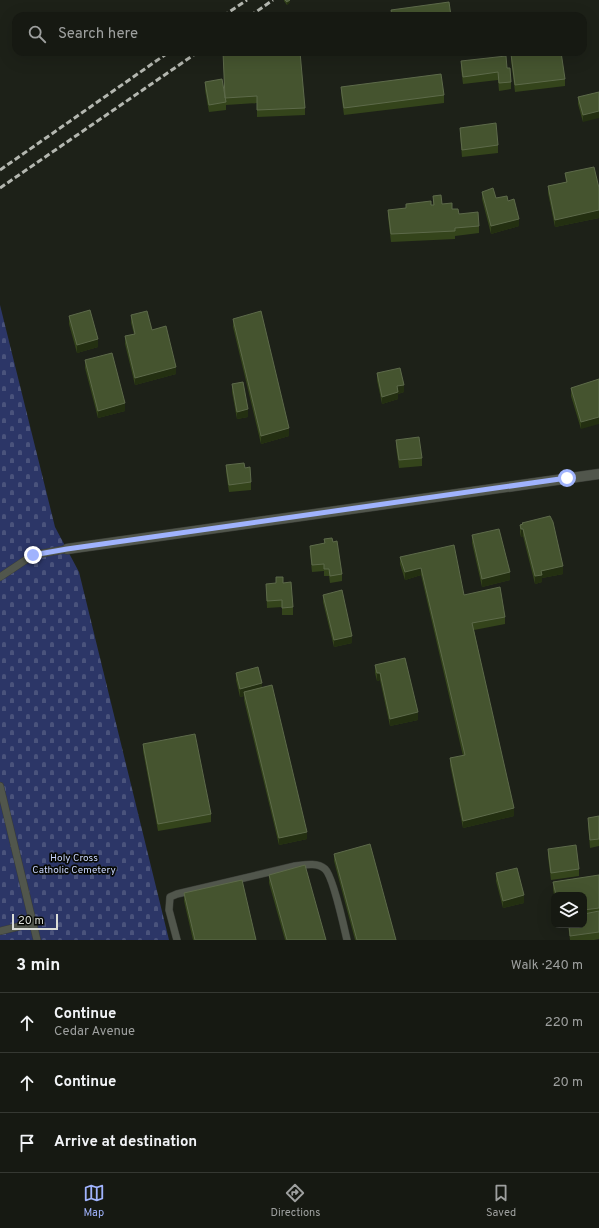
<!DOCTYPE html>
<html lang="en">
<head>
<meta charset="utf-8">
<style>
	body { margin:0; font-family:Overpass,sans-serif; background:#1f221b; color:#f1f3f6 }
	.controls { position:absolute; right:12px; bottom:12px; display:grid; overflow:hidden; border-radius:8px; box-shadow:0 4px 16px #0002 }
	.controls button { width:36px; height:36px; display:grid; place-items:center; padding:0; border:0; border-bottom:1px solid #353832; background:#161912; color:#f1f3f6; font:20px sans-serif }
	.scale { position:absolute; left:12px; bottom:10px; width:46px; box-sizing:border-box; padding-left:4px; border:2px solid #daddd7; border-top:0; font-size:11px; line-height:14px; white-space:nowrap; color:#daddd7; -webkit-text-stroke:3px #080a06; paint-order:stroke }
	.stop { position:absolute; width:12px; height:12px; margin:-9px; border:3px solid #a0b3fd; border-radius:50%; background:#fff }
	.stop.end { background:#a0b3fd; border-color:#fff; box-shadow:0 1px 4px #0008 }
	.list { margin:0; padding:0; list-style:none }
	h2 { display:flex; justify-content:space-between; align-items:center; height:52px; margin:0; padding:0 16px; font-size:17px }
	h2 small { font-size:13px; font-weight:400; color:#9ea09f }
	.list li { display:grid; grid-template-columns:26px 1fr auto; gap:12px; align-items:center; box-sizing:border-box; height:60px; padding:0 16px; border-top:1px solid #353832 }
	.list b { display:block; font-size:15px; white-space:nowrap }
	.list p { margin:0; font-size:13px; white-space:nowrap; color:#9ea09f }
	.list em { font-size:13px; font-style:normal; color:#9ea09f }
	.icon { flex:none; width:22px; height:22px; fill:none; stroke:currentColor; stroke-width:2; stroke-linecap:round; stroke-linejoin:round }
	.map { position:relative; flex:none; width:599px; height:940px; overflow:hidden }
	.search { position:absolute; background:#161912; box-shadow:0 4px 16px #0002; left:12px; right:12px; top:12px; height:44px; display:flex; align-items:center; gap:10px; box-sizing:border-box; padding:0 14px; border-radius:12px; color:#9ea09f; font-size:15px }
	.sheet { height:232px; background:#161912 }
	nav { display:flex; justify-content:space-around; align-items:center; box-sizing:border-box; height:56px; border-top:1px solid #353832; background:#161912; font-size:11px; color:#9ea09f }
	nav a { display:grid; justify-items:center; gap:2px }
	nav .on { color:#a0b3fd }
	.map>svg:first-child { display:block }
	.cemetery { fill:url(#cemetery-stones) }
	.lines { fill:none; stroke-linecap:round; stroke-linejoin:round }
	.lane-casing { stroke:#3a3d37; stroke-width:8 }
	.street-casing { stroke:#3a3d37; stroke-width:11 }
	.lane { stroke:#51564c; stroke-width:7 }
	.street { stroke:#51564c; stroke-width:10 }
	.rail { stroke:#b4b7b0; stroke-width:3; stroke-dasharray:6 3; stroke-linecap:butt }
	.wall { fill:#34441b }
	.shaded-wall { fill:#232f11 }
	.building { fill:#45542f; stroke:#5d6a4a }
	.route { stroke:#a0b3fd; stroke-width:5 }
	.labels { text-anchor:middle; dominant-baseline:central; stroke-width:3.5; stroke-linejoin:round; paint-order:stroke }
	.park-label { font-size:10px; fill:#c8d4fd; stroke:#080a06 }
</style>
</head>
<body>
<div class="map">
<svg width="599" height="940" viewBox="0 0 599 940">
	<defs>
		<pattern id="cemetery-stones" width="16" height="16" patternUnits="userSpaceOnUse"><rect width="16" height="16" fill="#2c3667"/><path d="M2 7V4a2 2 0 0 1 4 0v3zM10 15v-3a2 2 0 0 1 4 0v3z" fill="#4a537c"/></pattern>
	</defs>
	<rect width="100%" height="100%" fill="#1d2118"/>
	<path class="cemetery" d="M0,305L55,527L79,572L169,940H0Z"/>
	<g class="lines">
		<g class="lane-casing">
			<path id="lane" d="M0,577L33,555L67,549
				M0,786L37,940
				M0,931L33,923
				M177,940L169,910L170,897L177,894L295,866C304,865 317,862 325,869C333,876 344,927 347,940"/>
		</g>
		<g class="street-casing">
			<path id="street" d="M67,549L599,474"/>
		</g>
		<use href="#lane" class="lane"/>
		<use href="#street" class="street"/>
		<path class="rail" d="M223,16L247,0
			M250,16L273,0
			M0,170L169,52
			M0,188L198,52"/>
	</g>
	<path class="wall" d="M284,0H290V2L287,5L284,1Z
		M223,52L305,108V115L257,117V103L226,105V110L209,112L205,90V82L225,98Z
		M342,52H363L342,54Z
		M511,54L565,79V86L515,92L511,61Z
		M461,61L507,68L511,82V89L499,91L498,80L463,84L461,69Z
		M341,87L444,95V103L344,115L341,94Z
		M599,92L583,122L578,104V97Z
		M460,128L498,145V153L462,157L460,135Z
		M565,173L599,188V218L555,227L548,193V186L566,182Z
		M482,192L496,198L508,201L519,226L491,234L482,199Z
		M433,196L442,204L452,209L459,214L479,226V233L455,236V239L391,242L388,217V210L406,208V204L433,205Z
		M131,315L152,330L176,374L135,385L125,344V336L134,334L131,323Z
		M69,316L98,347L77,353L69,324Z
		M233,319L289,436L261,444L233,327Z
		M85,360L125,411L98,418L85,368Z
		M377,373L404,392L398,394V399L382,404L377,380Z
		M599,379L581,429L571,396V388Z
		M232,384L248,417L237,419L232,392Z
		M396,440L422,458V466L399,468L396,447Z
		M226,465L245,468L251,482V490L229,492L226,472Z
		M522,523L563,574L542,578V582L535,584L523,536L521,537L520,532V525L522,524Z
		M472,535L510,580L482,587L472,543Z
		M324,539L333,542L342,574V581L330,583L329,576H324V571L312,572L310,553V546L324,543Z
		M400,557L464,595L505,617V624L474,630L514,816L463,828L450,765V758L463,756L421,575L405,580L400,564Z
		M283,583L293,607V615H282V607L267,608L266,584Z
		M323,595L352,643L334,647L323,602Z
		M375,665L418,720L390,726L380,680L377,681L375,673Z
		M236,673L262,687L307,839L279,845L244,700V696L240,697L236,680Z
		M143,744L211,814V822L158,831L143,751Z
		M599,816V846L590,848L588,825V818Z
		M548,849L579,869V876L551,880L548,857Z
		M334,854L396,940H355L334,861Z
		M496,873L524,903L503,908L496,881Z
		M269,875L326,940H285L269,883Z
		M599,875V939L594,940H570L568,925H584V895H554L553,889V882Z
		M184,893L256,940H193L184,901Z"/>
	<path class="shaded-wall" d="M290,0V2L287,5V2Z
		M599,111V118L583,122V115Z
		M599,210V218L555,227V220Z
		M519,219V226L491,234V226Z
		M98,339V347L77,353V345Z
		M176,367V374L135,385V378Z
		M404,385V392L398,394V399L382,404V397L397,386Z
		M125,403V411L98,418V411Z
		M248,409V417L237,419V412Z
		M599,417V424L581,429V422Z
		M289,428V436L261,444V436Z
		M521,529H523V536L521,537Z
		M563,566V574L542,578V582L535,584V576L541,571Z
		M421,568V575L405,580V572Z
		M510,572V580L482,587V579Z
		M352,636V643L334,647V640Z
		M377,673H380V680L377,681Z
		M262,683V691L244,692V696L240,697V689Z
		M418,712V720L390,726V719Z
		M514,808V816L463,828V821Z
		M307,832V839L279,845V838Z
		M524,895V903L503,908V901Z"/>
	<path class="building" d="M285,0H290L287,2Z
		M449,2L451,16H389H392L391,10Z
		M223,52H300L305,108L257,110V96L225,98Z
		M523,52H561L565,79L515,85L511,54Z
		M506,56L507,68H510L511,82L499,83L498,72L463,77L461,61Z
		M441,74L444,95L344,108L341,87Z
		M222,79L226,102L209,105L205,82Z
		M599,92V111L583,115L578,97Z
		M496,123L498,145L462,150L460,128Z
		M594,167L599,188V210L555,220L548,186L567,182L565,173Z
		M493,188L496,198L507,196L508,201L514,199L519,219L491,226L482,192Z
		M441,195L442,204L452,203V209H458L459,214L478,212L479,226L455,228V231L391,234L388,210L406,208V204L431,201V205H434L433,196Z
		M90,310L98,339L77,345L69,316Z
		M147,311L152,330L166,326L176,367L135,378L125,336L135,334L131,315Z
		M261,311L289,428L261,436L233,319Z
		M112,353L125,403L98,411L85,360Z
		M400,368L404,385L397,386L398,392L382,397L377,373Z
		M599,379V417L581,422L571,388Z
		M243,382L248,409L237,412L232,384Z
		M419,437L422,458L399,460L396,440Z
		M244,463L245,468L250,467L251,482L229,485L226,465Z
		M550,516L553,522L563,566L541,571L542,575L535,576L523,529H521L520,525L523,524L522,523Z
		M499,529L510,572L482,579L472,535Z
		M332,538L333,542L337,541L342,574L330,576L329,569H324V564L312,565L310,546L325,543L324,539Z
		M454,545L464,595L500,587L505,617L472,623L514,808L463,821L450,758L465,755L421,568L405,572L400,557Z
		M276,577H283V583L291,582L293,607L282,608V600L267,601L266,584L276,583Z
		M342,590L352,636L334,640L323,595Z
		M405,658L418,712L390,719L380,673H377L375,665Z
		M258,667L262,683L240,689L236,673Z
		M272,685L307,832L279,838L244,692Z
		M195,734L211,814L158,824L143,744Z
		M599,816V839L590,840L588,818Z
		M370,844L396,940H357L334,854Z
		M576,845L579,869L551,873L548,849Z
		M305,865L326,940H287L269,875Z
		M517,868L524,895L503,901L496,873Z
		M599,875V908L584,910V895H556L553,882Z
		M242,880L256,940H195L184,893Z
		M599,911V932L570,936L569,925H584V914Z"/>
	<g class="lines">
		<path class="route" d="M33,555L67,549L567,478"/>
	</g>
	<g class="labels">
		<g class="park-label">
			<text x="74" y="858">Holy Cross<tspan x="74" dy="12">Catholic Cemetery</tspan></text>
		</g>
	</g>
</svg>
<div class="controls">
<button><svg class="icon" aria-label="layers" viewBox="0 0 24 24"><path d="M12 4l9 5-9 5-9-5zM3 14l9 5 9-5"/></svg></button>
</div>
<div class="scale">20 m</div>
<div class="stop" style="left:567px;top:478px"></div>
<div class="stop end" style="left:33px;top:555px"></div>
<div class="search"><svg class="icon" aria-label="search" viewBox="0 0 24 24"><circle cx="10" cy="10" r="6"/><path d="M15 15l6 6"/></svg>Search here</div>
</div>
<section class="sheet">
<h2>3 min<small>Walk · 240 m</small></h2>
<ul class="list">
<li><svg class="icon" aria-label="ahead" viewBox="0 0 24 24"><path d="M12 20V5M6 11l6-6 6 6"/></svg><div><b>Continue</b><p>Cedar Avenue</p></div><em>220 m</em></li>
<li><svg class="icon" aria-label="ahead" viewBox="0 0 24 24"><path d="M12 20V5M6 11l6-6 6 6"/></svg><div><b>Continue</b></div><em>20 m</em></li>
<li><svg class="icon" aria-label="arrive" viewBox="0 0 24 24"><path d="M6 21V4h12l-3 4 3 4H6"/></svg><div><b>Arrive at destination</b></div></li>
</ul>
</section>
<nav>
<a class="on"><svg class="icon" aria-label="map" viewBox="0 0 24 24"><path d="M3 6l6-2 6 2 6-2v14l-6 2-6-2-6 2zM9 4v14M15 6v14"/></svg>Map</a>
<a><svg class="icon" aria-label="directions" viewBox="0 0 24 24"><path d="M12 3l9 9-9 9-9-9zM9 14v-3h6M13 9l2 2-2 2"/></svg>Directions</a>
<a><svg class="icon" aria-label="saved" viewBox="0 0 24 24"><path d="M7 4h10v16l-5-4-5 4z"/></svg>Saved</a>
</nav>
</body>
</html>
